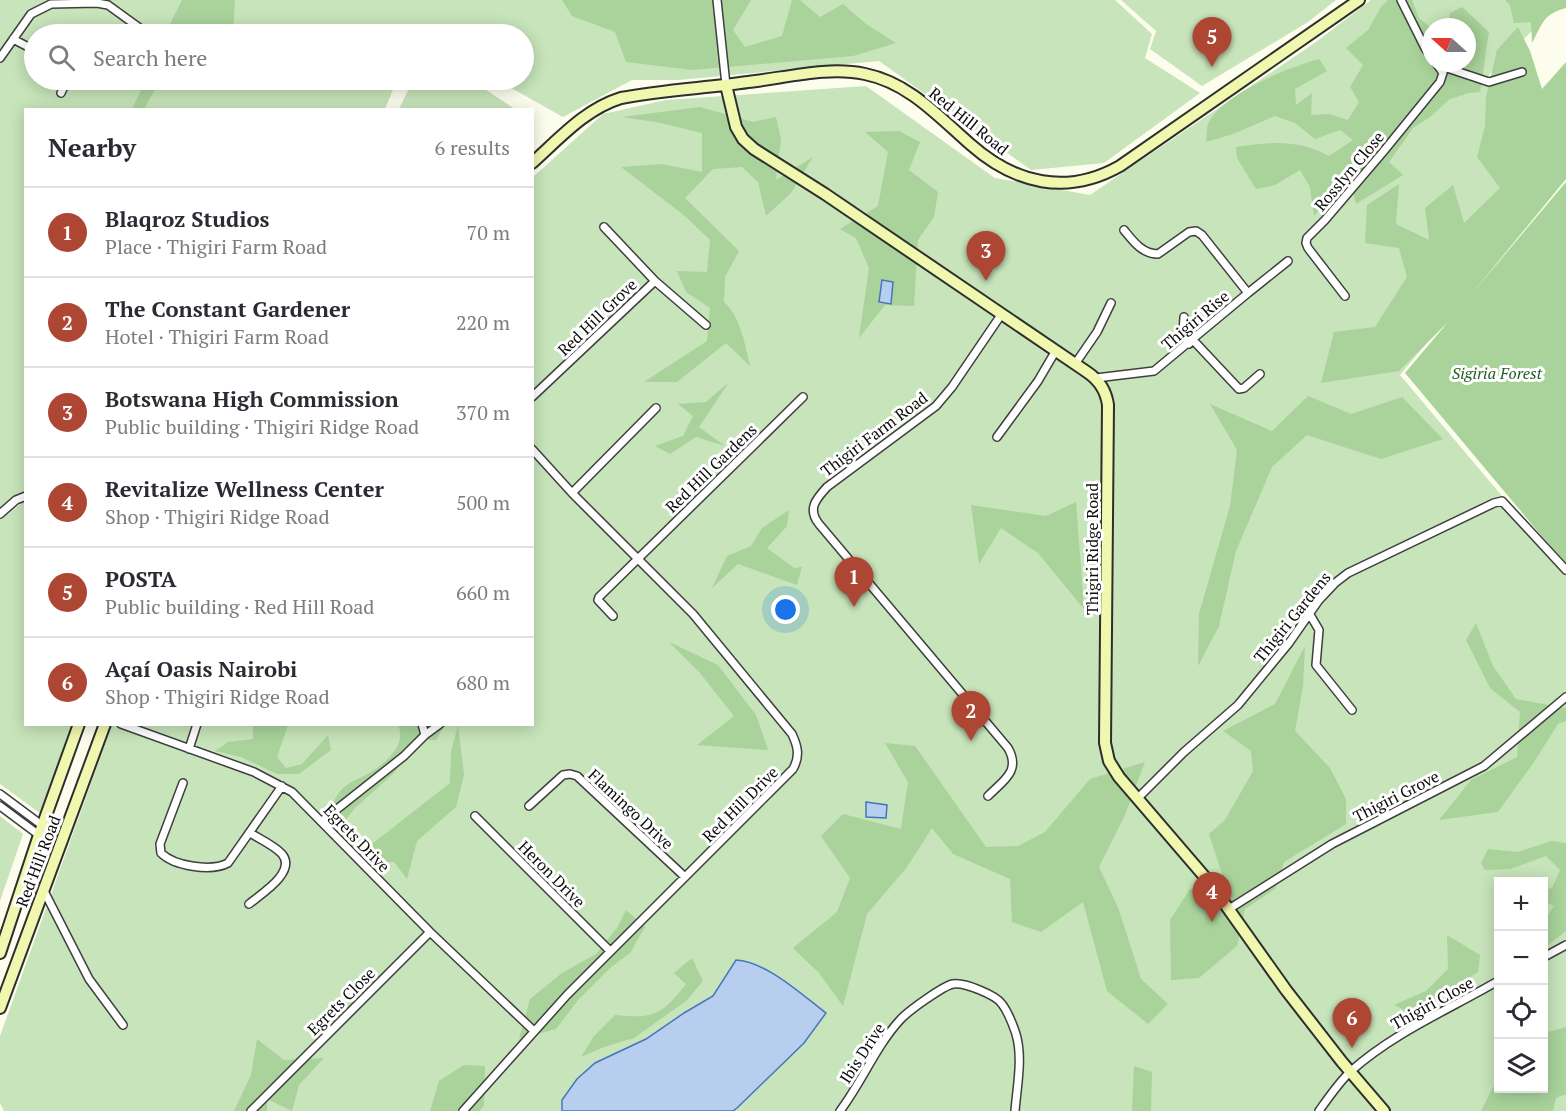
<!DOCTYPE html>
<html lang="en">
<head>
<meta charset="utf-8">
<style>
	body { margin:0; font-family:"PT Serif",serif; background:#f7f7f7; color:#2b2b33 }
	.controls { position:absolute; right:18px; bottom:18px; display:grid; overflow:hidden; border-radius:0px; box-shadow:0 3px 15px #0003 }
	.controls button { width:54px; height:54px; display:grid; place-items:center; padding:0; border:0; border-bottom:2px solid #e1e1e2; background:#fff; color:#2b2b33; font:30px sans-serif }
	.compass { position:absolute; left:1422px; top:18px; width:54px; height:54px; border-radius:50%; background:#fff; box-shadow:0 3px 15px #0003; rotate:291deg }
	.you { position:absolute; left:786px; top:610px; width:21px; height:21px; margin:-15px; border:4px solid #fff; border-radius:50%; background:#1a73e8; box-shadow:0 0 0 9px #1a73e833 }
	.badge { display:grid; place-items:center; width:39px; height:39px; border-radius:50%; background:#ad4633; color:#fff; font-size:20px; font-weight:700 }
	.pin { position:absolute; translate:-50% -50px; filter:drop-shadow(0 2px 3px #0008) }
	.pin::after { content:''; position:absolute; top:32px; width:21px; height:18px; background:inherit; clip-path:polygon(0 0,100% 0,50% 100%) }
	.list { margin:0; padding:0; list-style:none }
	h2 { display:flex; justify-content:space-between; align-items:center; height:78px; margin:0; padding:0 24px; font-size:26px }
	h2 small { font-size:20px; font-weight:400; color:#7c7c81 }
	.list li { display:grid; grid-template-columns:39px 1fr auto; gap:18px; align-items:center; box-sizing:border-box; height:90px; padding:0 24px; border-top:2px solid #e1e1e2 }
	.list b { display:block; font-size:22px; white-space:nowrap }
	.list p { margin:0; font-size:20px; white-space:nowrap; color:#7c7c81 }
	.list em { font-size:20px; font-style:normal; color:#7c7c81 }
	.icon { flex:none; width:33px; height:33px; fill:none; stroke:currentColor; stroke-width:2; stroke-linecap:round; stroke-linejoin:round }
	.map { position:relative; flex:none; width:1566px; height:1111px; overflow:hidden }
	.search { position:absolute; background:#fff; box-shadow:0 3px 15px #0003; left:24px; top:24px; width:510px; height:66px; display:flex; align-items:center; gap:15px; box-sizing:border-box; padding:0 21px; border-radius:33px; color:#7c7c81; font-size:22px }
	.panel { position:absolute; background:#fff; box-shadow:0 3px 15px #0003; left:24px; top:108px; width:510px; height:618px; border-radius:0px }
	.map>svg:first-child { display:block }
	.green { fill:#c7e4ba; fill-rule:evenodd }
	.forest { fill:#a9d39b }
	.water { fill:#b7ceef; stroke:#4575bf; stroke-width:1.5 }
	.lines { fill:none; stroke-linecap:round; stroke-linejoin:round }
	.street-casing { stroke:#3f3f3f; stroke-width:10 }
	.secondary-casing { stroke:#2e2e2e; stroke-width:14 }
	.street { stroke:#fff; stroke-width:7 }
	.secondary { stroke:#f0f7ae; stroke-width:10 }
	.labels { text-anchor:middle; dominant-baseline:central; stroke-width:6; stroke-linejoin:round; paint-order:stroke }
	.street-label { font-size:16px; fill:#0c0c0c; stroke:#fff }
	.park-label { font-size:16px; font-style:italic; fill:#245d23; stroke:#fff }
</style>
</head>
<body>
<div class="map">
<svg width="1566" height="1111" viewBox="0 0 1566 1111">
	<rect width="100%" height="100%" fill="#fdfded"/>
	<path class="green" d="M0,0H1115L1152,34L1145,58L1200,93L1104,163L1031,170L879,61L679,80H632L563,117L497,80H524V34H34V80H397L385,109L26,110V497L7,515L25,500L26,724L83,725L48,819L0,784Z
		M1121,0H1336L1308,22L1202,86L1150,49L1156,31Z
		M1371,0H1392L1431,63L1504,89L1566,176L1400,375L1566,572V1111H4L0,1103V1036L112,725L532,724L533,177L603,114L666,100L866,86L995,178L1090,195L1316,42ZM1498,882H1544V1088H1498Z
		M1408,0H1562L1487,77L1455,63H1467V27H1431V51Z
		M413,80H471L515,109H399Z
		M0,816L23,834L0,901Z"/>
	<path class="forest" d="M182,0H235L233,34H194L192,32L190,34H165Z
		M562,0H751L733,30L745,47L782,36L792,0H800L820,17L843,4L866,24L896,43L853,56L693,70L626,62L615,32L572,16Z
		M1388,0H1412L1419,18L1431,28V63H1467V27H1447L1450,13L1462,7L1489,32C1485,52 1484,72 1480,92L1469,93L1450,99L1430,117L1413,128L1389,162L1403,175L1356,204L1349,178L1334,193L1314,216L1310,187L1300,170L1275,185L1256,189L1237,158L1236,147C1271,142 1296,139 1329,156L1353,140L1340,130L1315,139L1295,123L1275,116L1233,134L1206,142C1207,136 1206,125 1210,120C1229,91 1287,68 1319,59L1327,71L1295,89L1296,105L1312,93L1311,115L1329,114L1348,120L1359,102L1350,87L1363,65L1346,48L1368,30L1381,7Z
		M1505,0H1566V8C1543,14 1543,23 1532,43L1531,22L1514,23L1510,5Z
		M1518,27L1530,51L1542,89L1566,62V179L1451,319L1399,371L1321,383L1334,332L1375,327L1407,277L1399,248L1365,243L1367,205L1399,184L1396,224L1429,240L1425,208L1453,185L1464,223L1500,188L1477,157L1485,126L1486,97L1497,50Z
		M146,80H160L144,109H132Z
		M700,107L753,122L776,117L781,139L776,180L813,157L791,193L766,216L758,182L742,167L713,169L685,198L739,251L725,277L724,302C741,318 745,345 750,366L726,343L677,382H644L707,341L710,308L686,292L677,271L707,272L710,240L685,216L621,167L662,164L702,172V133L661,123L622,117Z
		M899,131L920,142L909,170L938,192L934,217L918,240L914,306L885,305L859,338L869,268L856,238L840,229L878,206L888,152L865,132Z
		M1566,182V565L1405,373Z
		M729,382L699,427L725,446L696,437L670,454L655,446L683,436L693,416L678,404L706,402Z
		M1308,396L1351,414L1402,397L1443,439L1381,459L1307,435L1272,467L1236,551L1219,626L1198,666L1199,614L1230,506L1237,450L1210,404L1272,431Z
		M1076,502L1084,609L1038,553L1001,528L979,564L971,505L1046,516Z
		M789,510L787,526L767,548L794,568L802,567L797,585L738,564L712,588L727,556L751,546L762,528Z
		M1476,623L1493,666L1516,699L1566,708V721L1558,724L1534,762L1498,812L1439,820L1471,780L1517,757L1520,712L1490,688L1466,640Z
		M669,642L718,665L756,715L768,750L697,745L734,716L700,673Z
		M1305,646L1303,686L1295,731L1330,768L1346,799V824L1284,862L1275,889L1245,909L1237,946L1199,978L1171,980L1170,920L1190,889H1227L1209,834L1225,820L1253,771L1251,751L1223,731L1275,704Z
		M253,725H288L277,757L286,768L302,764L328,735L331,750L299,774H277L241,757L215,751L228,742L253,739Z
		M398,725H445L436,740H412L395,772L355,808L340,827L332,805C335,799 338,793 342,789C350,781 361,778 371,772C387,762 407,744 398,725Z
		M458,725L464,775L456,807L417,841L407,879L394,862H378L372,844L450,783L451,752Z
		M885,743L915,746L986,847L1018,846L1045,832L1090,779L1145,762L1125,815L1099,867L1119,910L1141,979L1168,1004L1148,1024L1107,991L1083,902L1041,932L1012,922L1010,879L953,854L932,828L907,867L867,914L843,1006L819,973L793,948L837,912L850,878L821,836L843,814L901,829L908,782Z
		M1551,841L1566,843V931L1546,947H1544V921L1554,906L1544,901V890L1552,888L1560,870L1546,856L1510,869L1485,870L1481,863L1488,849L1518,852Z
		M626,910L645,927L630,953L610,968L578,1000L556,1029L519,1039L530,999L562,973L596,954L617,928Z
		M1447,935L1480,955L1478,972L1415,1015L1394,1005L1426,991L1448,969Z
		M692,958L703,981L686,1001L634,1038L604,1047L581,1057L594,1036L615,1015C653,1019 662,1015 686,984L674,973Z
		M1566,1027V1094L1556,1098L1553,1111H1481L1498,1077V1088H1544V1029L1548,1032Z
		M257,1039L284,1060L324,1058L299,1085L292,1111L267,1099V1111H234L251,1075Z
		M464,1065L485,1066L484,1106L479,1111H430L439,1081Z
		M1134,1066L1152,1072L1151,1111H1132Z"/>
	<path class="water" d="M882,280L893,282L891,304L879,302Z
		M866,802L887,805L886,818L866,817Z
		M736,960C767,962 801,994 826,1013L804,1043L737,1108L733,1111H562V1100L577,1079L595,1063L646,1039L684,1013L713,996Z"/>
	<g class="lines">
		<g class="street-casing">
			<path id="street" d="M717,0L726,85
				M1401,0L1425,48L1431,57
				M13,39L34,50
				M0,58L31,14L51,4L97,3L108,5L148,34
				M1438,65L1489,82L1522,72
				M61,93L67,80
				M604,227L655,281L706,325
				M1248,293L1288,261
				M1345,296L1308,248L1306,243L1307,238L1325,220L1383,152L1440,82L1443,73L1436,63
				M1184,317L1183,333L1189,344
				M1193,340L1239,389L1244,388L1260,374
				M1075,364L1097,332L1111,303
				M1096,378L1154,371L1248,293L1202,235L1196,231L1189,232L1158,254C1142,254 1133,241 1124,230
				M532,397L655,281
				M997,437L1038,381L1055,352
				M572,493L656,408
				M0,514L16,500L26,496
				M1309,613L1319,630L1316,665L1352,710
				M613,616L598,600L599,597L803,397
				M121,724L254,772L292,792L430,932L534,1031
				M425,735L440,724
				M189,749L197,724
				M183,783L160,844L161,853C174,866 211,872 228,863L282,786
				M0,794L43,826
				M988,796C1004,780 1021,771 1008,748L819,524C807,509 816,499 827,487L936,406L952,387L1001,315
				M1137,799L1184,752L1238,705L1289,643L1319,600L1335,583L1348,573L1494,503L1502,501L1566,570
				M0,806L39,835
				M529,806L563,775L570,774L577,776L685,877
				M475,816L610,951
				M322,821L404,756L425,735L422,724
				M43,889L89,979L123,1025
				M249,904C261,894 297,872 282,854C275,846 260,839 250,833
				M1229,909L1332,844L1484,766L1566,697
				M1544,957L1566,945
				M251,1111L430,932
				M463,1111L567,995L793,769C800,756 798,747 792,734L693,614L572,493L532,449
				M840,1111C862,1082 876,1046 900,1020C908,1011 943,986 953,984C964,982 996,995 1002,1004C1008,1012 1013,1025 1016,1034C1023,1058 1017,1086 1015,1111
				M1319,1111C1329,1097 1339,1082 1351,1071C1395,1032 1448,1010 1498,981"/>
		</g>
		<g class="secondary-casing">
			<path id="secondary" d="M726,85L736,127L743,139L754,149L825,194L1087,372C1099,380 1106,390 1108,405L1105,743L1109,761L1119,777L1210,883L1286,990L1342,1062L1384,1111
				M532,163C559,139 585,109 621,98C663,90 706,88 748,82C785,78 828,66 865,74C909,83 938,116 970,144C1015,184 1067,196 1120,166L1359,0
				M0,953L39,835L79,724
				M0,1008L105,724"/>
		</g>
		<use href="#street" class="street"/>
		<use href="#secondary" class="secondary"/>
	</g>
	<g class="labels">
		<g class="street-label">
			<text transform="translate(969 121) rotate(39)">Red Hill Road</text>
			<text transform="translate(1349 171) rotate(-50)">Rosslyn Close</text>
			<text transform="translate(597 317) rotate(-44)">Red Hill Grove</text>
			<text transform="translate(1195 320) rotate(-40)">Thigiri Rise</text>
			<text transform="translate(874 434) rotate(-37)">Thigiri Farm Road</text>
			<text transform="translate(711 468) rotate(-44)">Red Hill Gardens</text>
			<text transform="translate(1092 549) rotate(-90)">Thigiri Ridge Road</text>
			<text transform="translate(1292 617) rotate(-51)">Thigiri Gardens</text>
			<text transform="translate(1396 796) rotate(-27)">Thigiri Grove</text>
			<text transform="translate(740 804) rotate(-45)">Red Hill Drive</text>
			<text transform="translate(631 809) rotate(43)">Flamingo Drive</text>
			<text transform="translate(357 838) rotate(46)">Egrets Drive</text>
			<text transform="translate(38 861) rotate(-69)">Red Hill Road</text>
			<text transform="translate(552 874) rotate(45)">Heron Drive</text>
			<text transform="translate(341 1001) rotate(-45)">Egrets Close</text>
			<text transform="translate(1432 1003) rotate(-29)">Thigiri Close</text>
			<text transform="translate(862 1053) rotate(-57)">Ibis Drive</text>
		</g>
		<g class="park-label">
			<text x="1497" y="373">Sigiria Forest</text>
		</g>
	</g>
</svg>
<div class="controls">
<button>+</button>
<button>−</button>
<button><svg class="icon" aria-label="locate" viewBox="0 0 24 24"><circle cx="12" cy="12" r="6"/><path d="M12 2v4M12 18v4M2 12h4M18 12h4"/></svg></button>
<button><svg class="icon" aria-label="layers" viewBox="0 0 24 24"><path d="M12 4l9 5-9 5-9-5zM3 14l9 5 9-5"/></svg></button>
</div>
<svg class="compass" viewBox="-18 -18 36 36"><path d="M0-13l5 13h-10z" fill="#e53935"/><path d="M0 13l5-13h-10z" fill="#7c7c81"/></svg>
<div class="you"></div>
<div class="pin badge" style="left:854px;top:607px">1</div>
<div class="pin badge" style="left:971px;top:741px">2</div>
<div class="pin badge" style="left:986px;top:281px">3</div>
<div class="pin badge" style="left:1212px;top:922px">4</div>
<div class="pin badge" style="left:1212px;top:67px">5</div>
<div class="pin badge" style="left:1352px;top:1048px">6</div>
<div class="search"><svg class="icon" aria-label="search" viewBox="0 0 24 24"><circle cx="10" cy="10" r="6"/><path d="M15 15l6 6"/></svg>Search here</div>
<section class="panel">
<h2>Nearby<small>6 results</small></h2>
<ul class="list">
<li><span class="badge">1</span><div><b>Blaqroz Studios</b><p>Place · Thigiri Farm Road</p></div><em>70 m</em></li>
<li><span class="badge">2</span><div><b>The Constant Gardener</b><p>Hotel · Thigiri Farm Road</p></div><em>220 m</em></li>
<li><span class="badge">3</span><div><b>Botswana High Commission</b><p>Public building · Thigiri Ridge Road</p></div><em>370 m</em></li>
<li><span class="badge">4</span><div><b>Revitalize Wellness Center</b><p>Shop · Thigiri Ridge Road</p></div><em>500 m</em></li>
<li><span class="badge">5</span><div><b>POSTA</b><p>Public building · Red Hill Road</p></div><em>660 m</em></li>
<li><span class="badge">6</span><div><b>Açaí Oasis Nairobi</b><p>Shop · Thigiri Ridge Road</p></div><em>680 m</em></li>
</ul>
</section>
</div>
</body>
</html>
